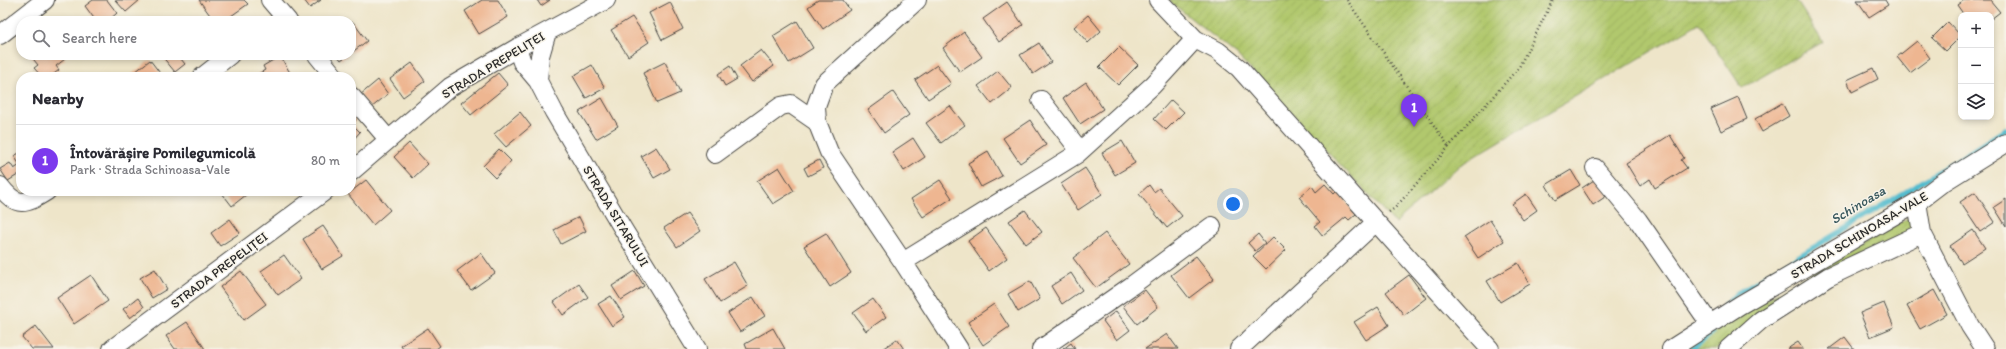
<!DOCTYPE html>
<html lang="en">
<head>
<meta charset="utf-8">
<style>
	body { margin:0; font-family:Itim,sans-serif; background:#f7f7f7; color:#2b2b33 }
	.controls { position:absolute; right:12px; top:12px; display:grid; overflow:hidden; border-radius:8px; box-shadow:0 2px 6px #0003 }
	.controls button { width:36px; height:36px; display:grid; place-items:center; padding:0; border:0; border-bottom:1px solid #e1e1e2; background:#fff; color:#2b2b33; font:20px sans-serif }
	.you { position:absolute; left:1233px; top:204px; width:14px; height:14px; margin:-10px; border:3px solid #fff; border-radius:50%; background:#1a73e8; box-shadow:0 0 0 6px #1a73e833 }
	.badge { display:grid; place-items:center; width:26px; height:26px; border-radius:50%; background:#7c3aed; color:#fff; font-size:13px; font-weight:700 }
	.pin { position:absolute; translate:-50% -33px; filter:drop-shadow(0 1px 2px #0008) }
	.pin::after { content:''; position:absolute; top:21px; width:14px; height:12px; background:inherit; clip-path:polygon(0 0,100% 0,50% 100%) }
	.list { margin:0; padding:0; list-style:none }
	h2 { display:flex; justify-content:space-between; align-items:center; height:52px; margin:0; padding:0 16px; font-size:17px }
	h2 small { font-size:13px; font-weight:400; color:#7c7c81 }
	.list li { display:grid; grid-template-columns:26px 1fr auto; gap:12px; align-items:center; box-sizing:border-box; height:72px; padding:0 16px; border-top:1px solid #e1e1e2 }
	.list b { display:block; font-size:15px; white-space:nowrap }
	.list p { margin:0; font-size:13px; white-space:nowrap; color:#7c7c81 }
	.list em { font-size:13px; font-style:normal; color:#7c7c81 }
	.icon { flex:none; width:22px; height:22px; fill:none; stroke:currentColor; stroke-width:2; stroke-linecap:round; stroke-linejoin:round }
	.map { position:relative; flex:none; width:2006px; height:349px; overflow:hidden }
	.search { position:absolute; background:#fff; box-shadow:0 2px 6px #0003; left:16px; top:16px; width:340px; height:44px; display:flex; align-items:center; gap:10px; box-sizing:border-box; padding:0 14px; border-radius:16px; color:#7c7c81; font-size:15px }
	.panel { position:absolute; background:#fff; box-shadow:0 2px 6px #0003; left:16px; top:72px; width:340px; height:124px; border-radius:16px }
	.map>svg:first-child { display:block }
	.garden { fill:url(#garden-furrows); stroke:#6e7a4c }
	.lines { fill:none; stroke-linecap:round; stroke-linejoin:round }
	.stream { stroke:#51bbce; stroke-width:5 }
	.building { fill:#eeb691 }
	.minor-casing { stroke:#484743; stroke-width:20 }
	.path { stroke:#484743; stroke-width:2.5; stroke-dasharray:1 3; stroke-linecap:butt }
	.minor { stroke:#fff; stroke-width:18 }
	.labels { text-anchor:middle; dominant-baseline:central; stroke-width:3; stroke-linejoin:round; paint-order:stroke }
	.street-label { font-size:13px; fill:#2b2b2b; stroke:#f7f3e8 }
	.water-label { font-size:14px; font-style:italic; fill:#36565c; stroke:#f7f3e8 }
</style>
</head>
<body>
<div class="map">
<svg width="2006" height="349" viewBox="0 0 2006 349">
	<defs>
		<pattern id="garden-furrows" width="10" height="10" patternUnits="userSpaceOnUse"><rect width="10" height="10" fill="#b1c86d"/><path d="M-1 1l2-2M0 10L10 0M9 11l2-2" fill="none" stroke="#98ac5f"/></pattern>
	</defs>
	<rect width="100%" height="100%" fill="#f7f3e8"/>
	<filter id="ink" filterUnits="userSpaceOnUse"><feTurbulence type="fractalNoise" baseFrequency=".025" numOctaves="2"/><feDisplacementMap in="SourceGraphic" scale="8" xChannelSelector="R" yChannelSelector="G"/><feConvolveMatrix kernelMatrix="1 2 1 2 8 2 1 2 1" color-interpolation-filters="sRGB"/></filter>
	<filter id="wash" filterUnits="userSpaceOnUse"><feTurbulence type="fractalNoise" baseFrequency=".012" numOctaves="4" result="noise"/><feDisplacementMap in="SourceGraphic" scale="16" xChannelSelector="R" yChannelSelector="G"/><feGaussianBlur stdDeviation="0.9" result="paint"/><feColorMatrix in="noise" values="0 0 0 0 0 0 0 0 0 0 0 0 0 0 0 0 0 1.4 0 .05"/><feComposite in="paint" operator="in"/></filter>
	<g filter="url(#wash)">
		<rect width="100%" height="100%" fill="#eee5c9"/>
		<path class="garden" d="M1168,0H1796L1823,42L1742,88L1699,23L1460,165L1395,223L1237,55Z
			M1908,218L1914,224L1911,232L1822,271L1801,282L1716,349H1680Z"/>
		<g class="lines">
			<path class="stream" d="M1725,305L1736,294L1912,188L2006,129
				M1691,349L1712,333"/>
		</g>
		<g id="blocks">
			<path class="building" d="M93,0H107L117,13L108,21H96L85,6Z
				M115,0H140L126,12Z
				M199,0H244L248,4L224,21H207L212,18Z
				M304,0H321L310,8Z
				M482,0H498L508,17L479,34L465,11Z
				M537,0H550L541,6Z
				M818,0H843L850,10L823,29L808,7Z
				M1857,0H1885L1888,5L1869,17Z
				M1964,0H1990L2000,12L1991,19V15H1964L1957,5Z
				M670,2L683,29L662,40L649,13Z
				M1007,2L1023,25L999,42L983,19Z
				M1088,15L1101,31L1088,43L1074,27Z
				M632,17L649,42L628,56L611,30Z
				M797,21L813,48L789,63L773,36Z
				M353,22L367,41L351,53V23Z
				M1948,22L1961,36L1946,51L1932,38Z
				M964,32L982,57L960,72L943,48Z
				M1917,41L1930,58L1910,73L1897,57Z
				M1039,43L1051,62L1033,74L1020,55Z
				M1119,47L1138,65L1118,85L1099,67Z
				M761,50L774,66L752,82L740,66Z
				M30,55H62L65,59L56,66L59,70L50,77H42L34,68L38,65Z
				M161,55H186L181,59L185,64L175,72Z
				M337,55H348L341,60Z
				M280,56L292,76L253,77L265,70L263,66Z
				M150,60L163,77H131L130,76Z
				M665,62L680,93L657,103L643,73Z
				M412,63L425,81L403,97L390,79Z
				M592,65L605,88L586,98L573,76Z
				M937,65L951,84L928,99L915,80Z
				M730,66L737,79L725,86L718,74Z
				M1873,68L1878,79L1852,92L1847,80Z
				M998,71L1012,88L992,104L978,86Z
				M498,73L508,85L471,115L461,103Z
				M378,80L388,94L371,108L360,95Z
				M1086,82L1103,109L1080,124L1063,98Z
				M893,92L909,115L884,133L868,110Z
				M1738,97L1747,119L1721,131L1711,109Z
				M602,98L618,126L596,139L579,112Z
				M1171,100L1184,112L1166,130L1154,119Z
				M1782,103L1789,116L1762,132L1755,119Z
				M950,106L965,125L941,143L926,123Z
				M520,112L531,126L506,147L494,134Z
				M351,115L356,120L352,124L360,132L351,142Z
				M1030,120L1046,145L1020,163L1003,138Z
				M1670,135L1684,158L1681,160L1687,168L1655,188L1650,179L1640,186L1626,163Z
				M913,138L925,157L904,171L892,152Z
				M1122,141L1135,163L1115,175L1102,153Z
				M409,143L428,164L413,178L394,157Z
				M656,147L670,169L654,178L641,156Z
				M499,149L511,161L495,178L483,166Z
				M988,151L1002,176L981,187L968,163Z
				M21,152V173L8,181L0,169L10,163L14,169L20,165L14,156Z
				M819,160L823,168L808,176L804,168Z
				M779,167L794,191L773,204L757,181Z
				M1085,168L1102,194L1078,210L1061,184Z
				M1571,170L1580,185L1555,200L1546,185Z
				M1597,178L1608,195L1593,205L1582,188Z
				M366,180L390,210L373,225L348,194Z
				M940,180L952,198L923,217L911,199Z
				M1325,184L1334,194L1337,191L1356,214L1349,220L1346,217L1323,236L1315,226L1320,222L1299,197L1312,186L1316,192Z
				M1149,185L1154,192L1159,188L1182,216L1167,228L1139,194Z
				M224,191H251L232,206L222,193Z
				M1975,192L1995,222L1980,232L1960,202Z
				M1526,194L1537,210L1523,220L1512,204Z
				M2006,199V226L1994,207Z
				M1025,210L1042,232L1026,244L1009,221Z
				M687,213L700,231L677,247L664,228Z
				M579,217L586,231L561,244L554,230Z
				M230,219L240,233L220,246L211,233Z
				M1490,220L1504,241L1478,258L1464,237Z
				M323,226L343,256L322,269L303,239Z
				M986,228L1007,258L989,271L968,241Z
				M1973,230L1985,248L1962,263L1950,246Z
				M826,233L851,273L830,287L804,246Z
				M1105,233L1129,264L1096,288L1073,258Z
				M1258,234L1265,243L1255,251L1248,243Z
				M1273,237L1286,250L1266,269L1253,256Z
				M481,253L495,273L471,290L457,271Z
				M284,255L301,279L278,295L261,271Z
				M1196,256L1214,279L1189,298L1171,275Z
				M734,262L748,286L720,303L705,279Z
				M1518,263L1530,284L1500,302L1487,281Z
				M155,269L167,289L152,298L140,278Z
				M241,271L266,304L244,320L220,287Z
				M635,271L644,286L621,300L612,286Z
				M1071,273L1082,290L1062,304L1051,286Z
				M91,275L108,301L74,324L57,298Z
				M1409,275L1426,298L1404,315L1386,292Z
				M1030,281L1040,299L1018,312L1008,294Z
				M579,284L588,297L563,315L554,302Z
				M1145,290L1158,307L1137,324L1123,306Z
				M1934,290L1947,314L1920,329L1907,306Z
				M611,296L625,317L612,326L598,304Z
				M753,297L765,316L740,332L728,313Z
				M138,298L144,307L130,318L123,309Z
				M873,299L886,317L866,331L853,313Z
				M1884,303L1894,327L1870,337L1860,313Z
				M994,304L1009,327L983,345L968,322Z
				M1378,307L1389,325L1366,340L1354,322Z
				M1116,311L1130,330L1117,340L1103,321Z
				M187,322L205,349H175L166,336Z
				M36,326L54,349H32L22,337Z
				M428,328L440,346L436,349H403L401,346Z
				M773,328L785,349H747L745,344Z
				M1167,334L1178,349H1145Z
				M1845,337L1854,349H1829Z
				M897,339L904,349H882Z
				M1798,342L1803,349H1787Z
				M1071,343L1075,349H1063Z"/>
		</g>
	</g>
	<g filter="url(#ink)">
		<use href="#blocks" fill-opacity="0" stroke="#484743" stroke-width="1"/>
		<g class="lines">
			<g class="minor-casing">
				<path id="minor" d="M270,0L288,21
					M917,0L824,84L816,106L817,122L829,152L903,262L959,349
					M1158,0L1195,39L1218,51L1239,68L1376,222
					M0,35L45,0
					M517,48L522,62L538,81L554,112L623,229L697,349
					M317,55L335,77
					M202,77L230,55
					M538,81L540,56L547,32
					M351,96L388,139
					M1041,100L1080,151
					M715,154L781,106L791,104L817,122
					M1595,168L1638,220L1710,324
					M351,172L450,87L517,48L606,0
					M0,186C17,208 25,205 47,191
					M1922,233L1970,326L1985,349
					M903,262L1077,154L1153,85L1195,39
					M112,349L325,191
					M1041,349L1131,286L1212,226
					M1239,349L1376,222L1490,349
					M1671,349L1740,305L1917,202L1942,183L2006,143
					M1728,349L1761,320L1828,277L1922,233L1917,202"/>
			</g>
			<path class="path" d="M1347,0L1449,147
				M1389,212L1395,208L1519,67L1553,0"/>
			<use href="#minor" class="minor"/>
		</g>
	</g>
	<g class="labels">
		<g class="street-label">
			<text transform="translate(493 65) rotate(-31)">STRADA PREPELIȚEI</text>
			<text transform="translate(616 216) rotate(59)">STRADA SITARULUI</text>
			<text transform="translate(1859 235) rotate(-31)">STRADA SCHINOASA-VALE</text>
			<text transform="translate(219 270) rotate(-37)">STRADA PREPELIȚEI</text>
		</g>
		<g class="water-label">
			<text transform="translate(1858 205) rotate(-31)">Schinoasa</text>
		</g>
	</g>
</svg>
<div class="controls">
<button>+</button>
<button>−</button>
<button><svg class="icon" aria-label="layers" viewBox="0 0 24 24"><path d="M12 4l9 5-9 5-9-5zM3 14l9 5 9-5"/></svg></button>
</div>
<div class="you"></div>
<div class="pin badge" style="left:1414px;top:127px">1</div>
<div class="search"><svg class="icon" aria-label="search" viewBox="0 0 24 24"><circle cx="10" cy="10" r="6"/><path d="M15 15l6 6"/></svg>Search here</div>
<section class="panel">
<h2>Nearby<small></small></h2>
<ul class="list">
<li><span class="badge">1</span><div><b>Întovărășire Pomilegumicolă</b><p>Park · Strada Schinoasa-Vale</p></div><em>80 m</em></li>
</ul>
</section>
</div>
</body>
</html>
